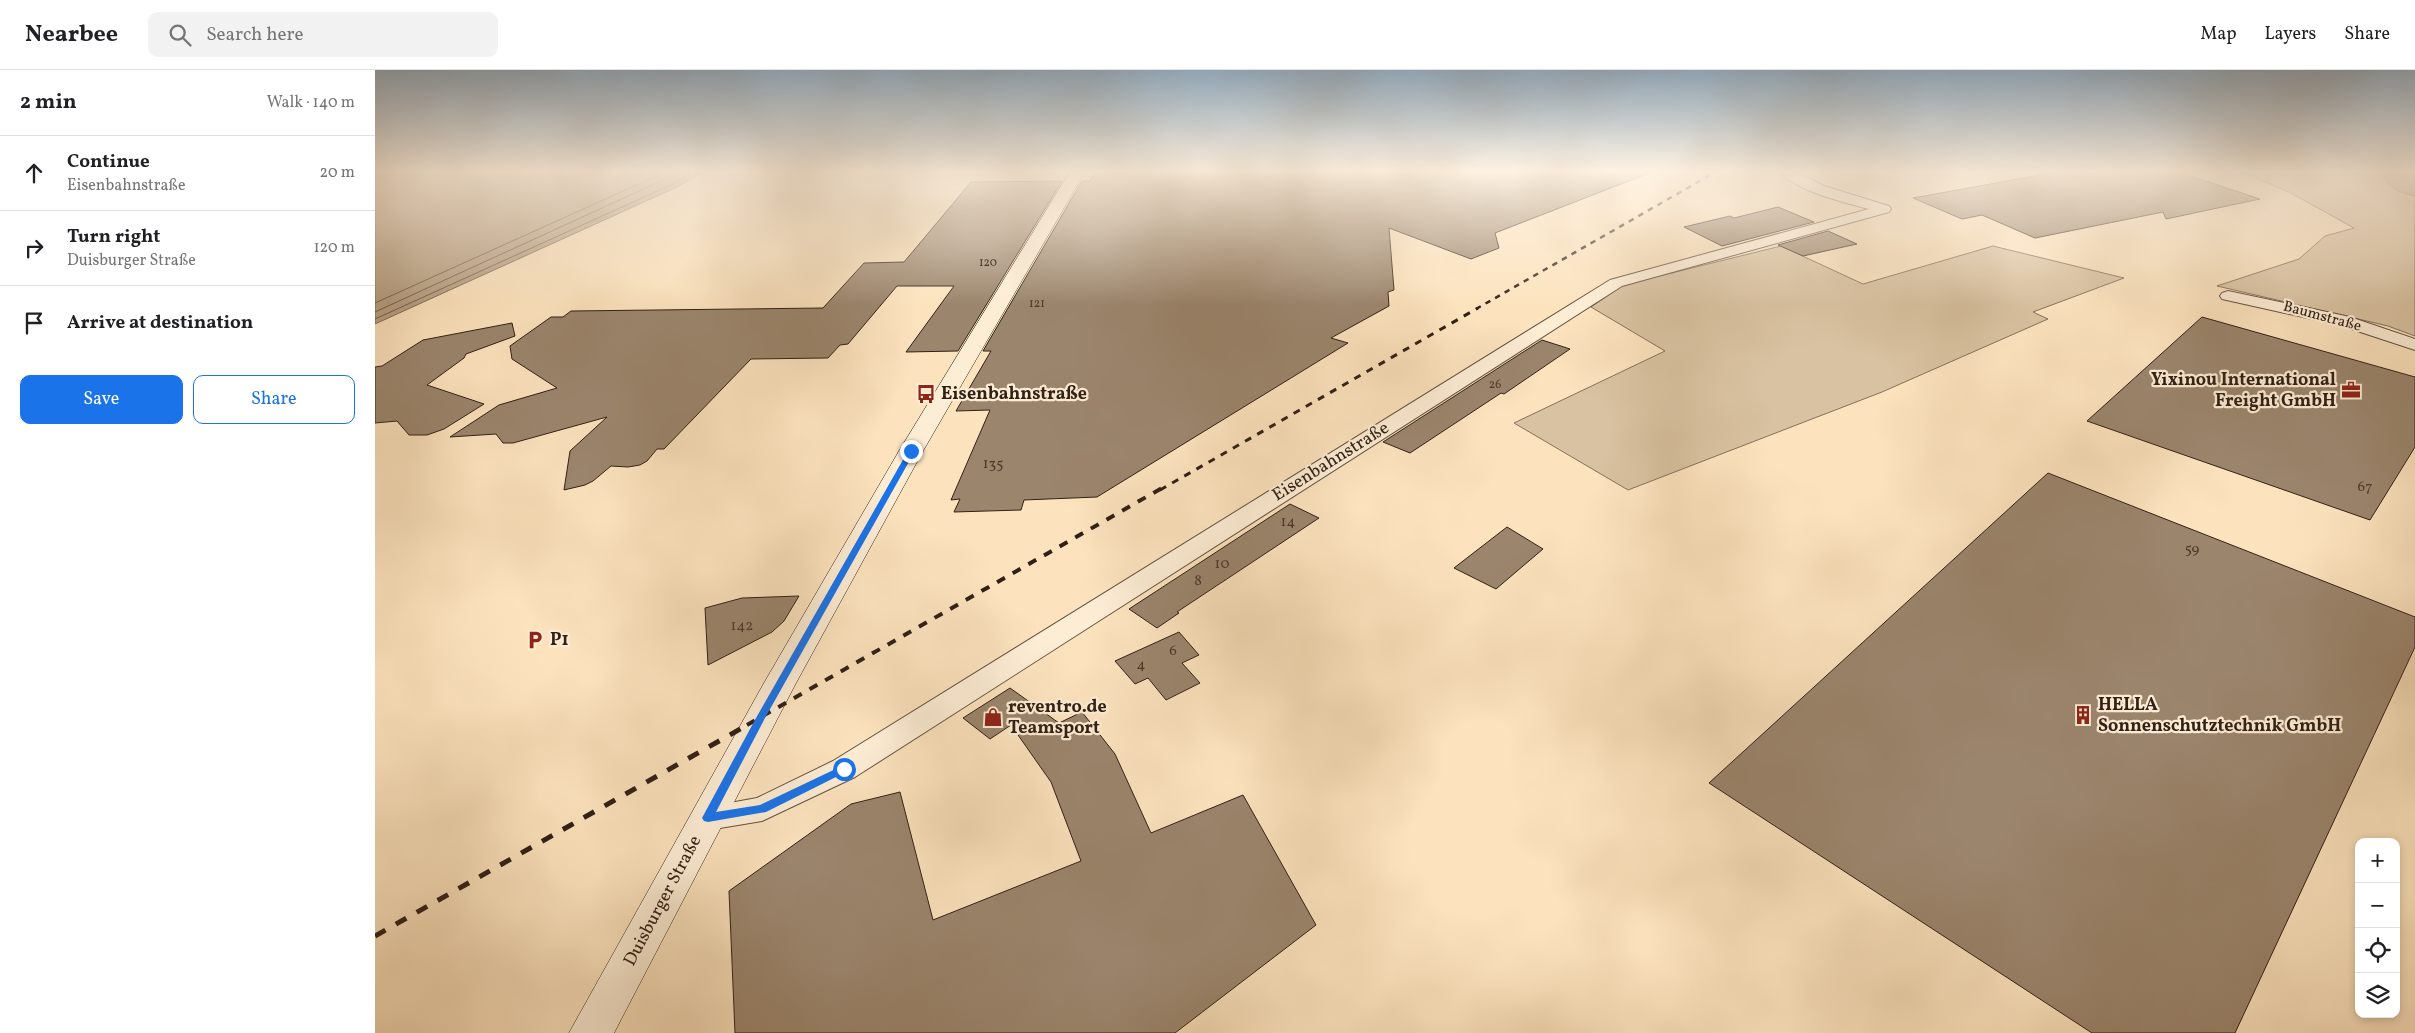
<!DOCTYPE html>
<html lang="en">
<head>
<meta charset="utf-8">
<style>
	body { margin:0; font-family:Vollkorn,serif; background:#f2f2f2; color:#202124 }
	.controls { position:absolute; right:15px; bottom:15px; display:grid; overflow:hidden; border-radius:10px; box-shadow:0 2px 8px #0003 }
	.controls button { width:45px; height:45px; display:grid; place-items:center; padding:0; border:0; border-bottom:1px solid #e0e0e0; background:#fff; color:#202124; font:25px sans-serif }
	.stop { position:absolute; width:15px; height:15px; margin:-11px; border:4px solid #1a73e8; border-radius:50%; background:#fff }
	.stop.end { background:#1a73e8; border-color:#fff; box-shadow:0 1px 5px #0008 }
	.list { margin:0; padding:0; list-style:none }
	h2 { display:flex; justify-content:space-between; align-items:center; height:65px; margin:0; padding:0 20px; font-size:21px }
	h2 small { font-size:16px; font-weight:400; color:#757577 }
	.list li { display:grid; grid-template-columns:32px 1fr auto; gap:15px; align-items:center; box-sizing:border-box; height:75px; padding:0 20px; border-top:1px solid #e0e0e0 }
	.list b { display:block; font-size:19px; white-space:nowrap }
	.list p { margin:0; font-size:16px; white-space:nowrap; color:#757577 }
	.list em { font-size:16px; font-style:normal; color:#757577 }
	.actions { display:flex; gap:10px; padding:15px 20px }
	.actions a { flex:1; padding:11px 0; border:1px solid #1a73e8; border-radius:10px; text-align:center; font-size:18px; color:#1a73e8 }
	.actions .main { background:#1a73e8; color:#fff }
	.icon { flex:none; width:28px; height:28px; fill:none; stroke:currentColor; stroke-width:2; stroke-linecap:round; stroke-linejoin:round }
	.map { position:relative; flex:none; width:2040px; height:963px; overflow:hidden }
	header { display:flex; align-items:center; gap:30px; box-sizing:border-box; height:70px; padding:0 25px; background:#fff; border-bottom:1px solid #e0e0e0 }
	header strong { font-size:24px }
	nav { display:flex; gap:28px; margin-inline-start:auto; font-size:18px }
	.search { width:350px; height:45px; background:#f2f2f2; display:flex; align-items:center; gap:12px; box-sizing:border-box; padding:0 18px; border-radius:10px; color:#757577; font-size:19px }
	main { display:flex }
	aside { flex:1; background:#fff }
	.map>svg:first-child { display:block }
	.green { fill:#d9c2a1; stroke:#85715c }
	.water { fill:#b7a185; stroke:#816d59 }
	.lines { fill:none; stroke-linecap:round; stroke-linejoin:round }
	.shore { stroke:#74604e; stroke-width:1 }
	.building { fill:#9b856d; stroke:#312016 }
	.minor-casing { stroke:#645140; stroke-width:2 }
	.secondary-casing { stroke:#312016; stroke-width:1 }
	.minor { fill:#fdedd5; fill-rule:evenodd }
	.secondary { fill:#fdedd5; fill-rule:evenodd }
	.rail-far3 { stroke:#312016; stroke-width:2.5; stroke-dasharray:5.5 5.5; stroke-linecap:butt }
	.rail-far2 { stroke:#312016; stroke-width:3; stroke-dasharray:7 7; stroke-linecap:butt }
	.rail-far1 { stroke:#312016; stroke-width:4; stroke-dasharray:9 9; stroke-linecap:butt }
	.rail { stroke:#312016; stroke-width:5; stroke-dasharray:12 12; stroke-linecap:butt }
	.route { fill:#1a73e8 }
	.labels { text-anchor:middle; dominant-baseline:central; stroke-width:4.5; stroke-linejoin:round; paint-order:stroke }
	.far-number-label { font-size:12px; fill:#4c392c }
	.far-street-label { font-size:15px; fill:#312016; stroke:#fdedd5 }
	.number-label { font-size:15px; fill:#4c392c }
	.poi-label { font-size:18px; font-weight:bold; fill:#312016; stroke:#fdedd5; text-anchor:start }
	.street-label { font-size:18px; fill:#312016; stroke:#fdedd5 }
</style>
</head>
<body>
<header>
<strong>Nearbee</strong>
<div class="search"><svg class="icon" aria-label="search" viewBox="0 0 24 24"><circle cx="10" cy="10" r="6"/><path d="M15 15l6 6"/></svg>Search here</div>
<nav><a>Map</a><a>Layers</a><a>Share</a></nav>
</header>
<main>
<aside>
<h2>2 min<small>Walk · 140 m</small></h2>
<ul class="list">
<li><svg class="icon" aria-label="ahead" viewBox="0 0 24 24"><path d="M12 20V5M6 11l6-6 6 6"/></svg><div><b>Continue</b><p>Eisenbahnstraße</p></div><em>20 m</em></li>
<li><svg class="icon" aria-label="right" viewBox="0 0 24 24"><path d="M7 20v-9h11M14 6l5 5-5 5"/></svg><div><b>Turn right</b><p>Duisburger Straße</p></div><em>120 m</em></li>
<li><svg class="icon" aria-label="arrive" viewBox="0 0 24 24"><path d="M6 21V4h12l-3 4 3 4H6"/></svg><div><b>Arrive at destination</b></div></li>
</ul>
<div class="actions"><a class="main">Save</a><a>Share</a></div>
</aside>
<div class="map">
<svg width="2040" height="963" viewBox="0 0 2040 963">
	<rect width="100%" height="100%" fill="#fce3be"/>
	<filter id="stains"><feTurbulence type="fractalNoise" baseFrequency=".004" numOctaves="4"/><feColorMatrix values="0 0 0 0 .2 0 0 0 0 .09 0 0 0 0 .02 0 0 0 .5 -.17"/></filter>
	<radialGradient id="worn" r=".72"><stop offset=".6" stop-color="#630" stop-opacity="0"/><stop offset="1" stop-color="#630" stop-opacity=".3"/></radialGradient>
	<path class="green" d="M1862,100H2005L2035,125L2040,126V266L2013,256L1842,216L1924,189L1950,166L1979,158L1914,122Z
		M1406,176L1488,214L1618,176L1749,208L1658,242L1673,249L1507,322L1253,420L1139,353L1290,281L1216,237L1248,215Z"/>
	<path class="water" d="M0,100H332L302,117L0,254Z
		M2005,100H2040V126L2023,121L2013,114Z"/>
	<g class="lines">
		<path class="shore" d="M0,233L295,100
			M0,242L310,100
			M0,249L300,113L322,100"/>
	</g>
	<path class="building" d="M721,100H1276L1277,102L1120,163L1124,178L1096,189L1014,158L1019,220L1013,222L1014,236L956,268L973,273L722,427L649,430L646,440L579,442L585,429L576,430L615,340L581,341L616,281H608L707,111H715Z
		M1693,100H1797L1885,129L1791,149L1788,142L1660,168L1607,145L1587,149L1538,128Z
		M687,111L583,281L531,282L579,216H522L473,274L465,275L453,288L376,289L289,379H282L272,391L265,395L253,397L236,396L218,411L210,415L189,420L195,381L232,347L138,373H128L121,364L75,367L124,335L182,318L137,289L135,276L176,247H188L196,241L448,238L489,193L529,192L596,112Z
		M1403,137L1439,152L1347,176L1309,157L1355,146L1359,148Z
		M1453,161L1482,174L1428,186L1403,175Z
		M1827,247L2040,307V377L1995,450L1712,351Z
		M137,253L140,266L91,284L89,288L52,315L109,334L69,359L52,365H34L22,351L0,353V297L7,296L48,270Z
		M1167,270L1195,279L1129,324L1126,323L1035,383L1008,372Z
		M1673,403L2040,547V577L1860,963H1717L1334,713Z
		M915,434L944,448L802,542L804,543L782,558L754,539Z
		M1132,457L1168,479L1121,519L1079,498Z
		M424,526L409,551L397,562L333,595L330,538L367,528Z
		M804,562L824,585L807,593L825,613L791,630L773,608L760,614L740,591Z
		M635,618L684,653L707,642L740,684L776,763L868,725L941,855L800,963H360L354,821L476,734L525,722L558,850L706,791L676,712L636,655L615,669L588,648Z"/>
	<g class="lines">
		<g class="minor-casing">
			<path id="minor" d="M1403,100H1418L1449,116L1514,136L1516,139L1514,142L1247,216L480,707L387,751L333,760L322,757L317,748L322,739L382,728L458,691L1235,210L1494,139C1468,132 1420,121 1403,100Z
				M1853,221L1975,247L2040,269V280L1964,255L1847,229L1845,226L1847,223Z"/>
		</g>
		<g class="secondary-casing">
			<path id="secondary" d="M696,100H711L548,381L421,613L239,963H194L389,613L524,381Z"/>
		</g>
		<use href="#minor" class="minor"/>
		<use href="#secondary" class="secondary"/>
		<path class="rail-far3" d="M1101,239L1344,100"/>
		<path class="rail-far2" d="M785,420L1103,238"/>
		<path class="rail-far1" d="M372,655L787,418"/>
		<path class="rail" d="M0,866L374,654"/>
	</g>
	<linearGradient id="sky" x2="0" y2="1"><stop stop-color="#94acc0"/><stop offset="0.43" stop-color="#fef2e2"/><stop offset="1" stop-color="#fef2e2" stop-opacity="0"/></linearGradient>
	<rect width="2040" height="235" fill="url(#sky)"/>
	<path class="route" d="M536,379L540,381L390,648L341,742L385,735L469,695L473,696V701L391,742L333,752L329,751L327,748L381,648L533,381Z"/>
	<defs>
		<g id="office-bare" transform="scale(1.5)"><path d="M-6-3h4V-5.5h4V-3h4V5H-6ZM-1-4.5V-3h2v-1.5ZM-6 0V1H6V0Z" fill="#8f2418" stroke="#fdedd5" stroke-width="2.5" paint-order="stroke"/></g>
		<g id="bus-bare" transform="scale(1.5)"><path d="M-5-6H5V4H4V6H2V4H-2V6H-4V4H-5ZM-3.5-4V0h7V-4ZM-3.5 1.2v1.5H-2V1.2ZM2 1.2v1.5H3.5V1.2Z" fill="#8f2418" stroke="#fdedd5" stroke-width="2.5" paint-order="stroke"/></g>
		<g id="parking-bare" transform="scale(1.5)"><path d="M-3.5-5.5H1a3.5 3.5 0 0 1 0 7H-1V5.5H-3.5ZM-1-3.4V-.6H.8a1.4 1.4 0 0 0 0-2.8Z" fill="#8f2418" stroke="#fdedd5" stroke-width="2.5" paint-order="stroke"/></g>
		<g id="building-bare" transform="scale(1.5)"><path d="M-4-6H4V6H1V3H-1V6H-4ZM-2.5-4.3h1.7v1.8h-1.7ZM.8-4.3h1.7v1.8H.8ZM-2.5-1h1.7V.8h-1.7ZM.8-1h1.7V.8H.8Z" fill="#8f2418" stroke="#fdedd5" stroke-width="2.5" paint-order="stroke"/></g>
		<g id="shop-bare" transform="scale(1.5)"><path d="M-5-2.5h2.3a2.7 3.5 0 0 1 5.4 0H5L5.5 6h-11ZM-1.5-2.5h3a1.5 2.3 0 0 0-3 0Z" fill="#8f2418" stroke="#fdedd5" stroke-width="2.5" paint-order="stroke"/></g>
	</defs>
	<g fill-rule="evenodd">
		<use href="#office-bare" x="1976" y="320"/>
		<use href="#bus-bare" x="551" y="324"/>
		<use href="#parking-bare" x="160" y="570"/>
		<use href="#building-bare" x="1708" y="645"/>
		<use href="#shop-bare" x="618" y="647"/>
	</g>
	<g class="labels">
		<g class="far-number-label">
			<text x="613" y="193">120</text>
			<text x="662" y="234">121</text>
			<text x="1120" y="315">26</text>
		</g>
		<g class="far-street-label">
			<text transform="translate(1947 247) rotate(15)">Baumstraße</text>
		</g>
		<g class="number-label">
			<text x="618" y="394">135</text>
			<text x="1990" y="417">67</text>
			<text x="913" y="452">14</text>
			<text x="1817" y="479">59</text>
			<text x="847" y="494">10</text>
			<text x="823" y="511">8</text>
			<text x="367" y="556">142</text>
			<text x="798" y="581">6</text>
			<text x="766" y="595">4</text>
		</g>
		<g class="poi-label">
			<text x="1961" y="310" text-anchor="end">Yixinou International<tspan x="1961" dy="21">Freight GmbH</tspan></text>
			<text x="566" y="324">Eisenbahnstraße</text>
			<text x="175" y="570">P1</text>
			<text x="1723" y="635">HELLA<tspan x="1723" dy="21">Sonnenschutztechnik GmbH</tspan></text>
			<text x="633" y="637">reventro.de<tspan x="633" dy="21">Teamsport</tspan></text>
		</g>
		<g class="street-label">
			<text transform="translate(956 392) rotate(-32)">Eisenbahnstraße</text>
			<text transform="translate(288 831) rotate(-62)">Duisburger Straße</text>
		</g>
	</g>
	<rect width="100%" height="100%" filter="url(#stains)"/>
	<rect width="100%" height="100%" fill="url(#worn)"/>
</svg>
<div class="controls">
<button>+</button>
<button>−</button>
<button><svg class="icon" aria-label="locate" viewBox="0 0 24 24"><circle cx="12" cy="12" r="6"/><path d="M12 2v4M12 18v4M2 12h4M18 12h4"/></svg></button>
<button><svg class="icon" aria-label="layers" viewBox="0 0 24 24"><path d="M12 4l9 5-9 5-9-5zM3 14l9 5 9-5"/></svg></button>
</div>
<div class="stop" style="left:469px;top:699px"></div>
<div class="stop end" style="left:536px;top:381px"></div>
</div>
</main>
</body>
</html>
